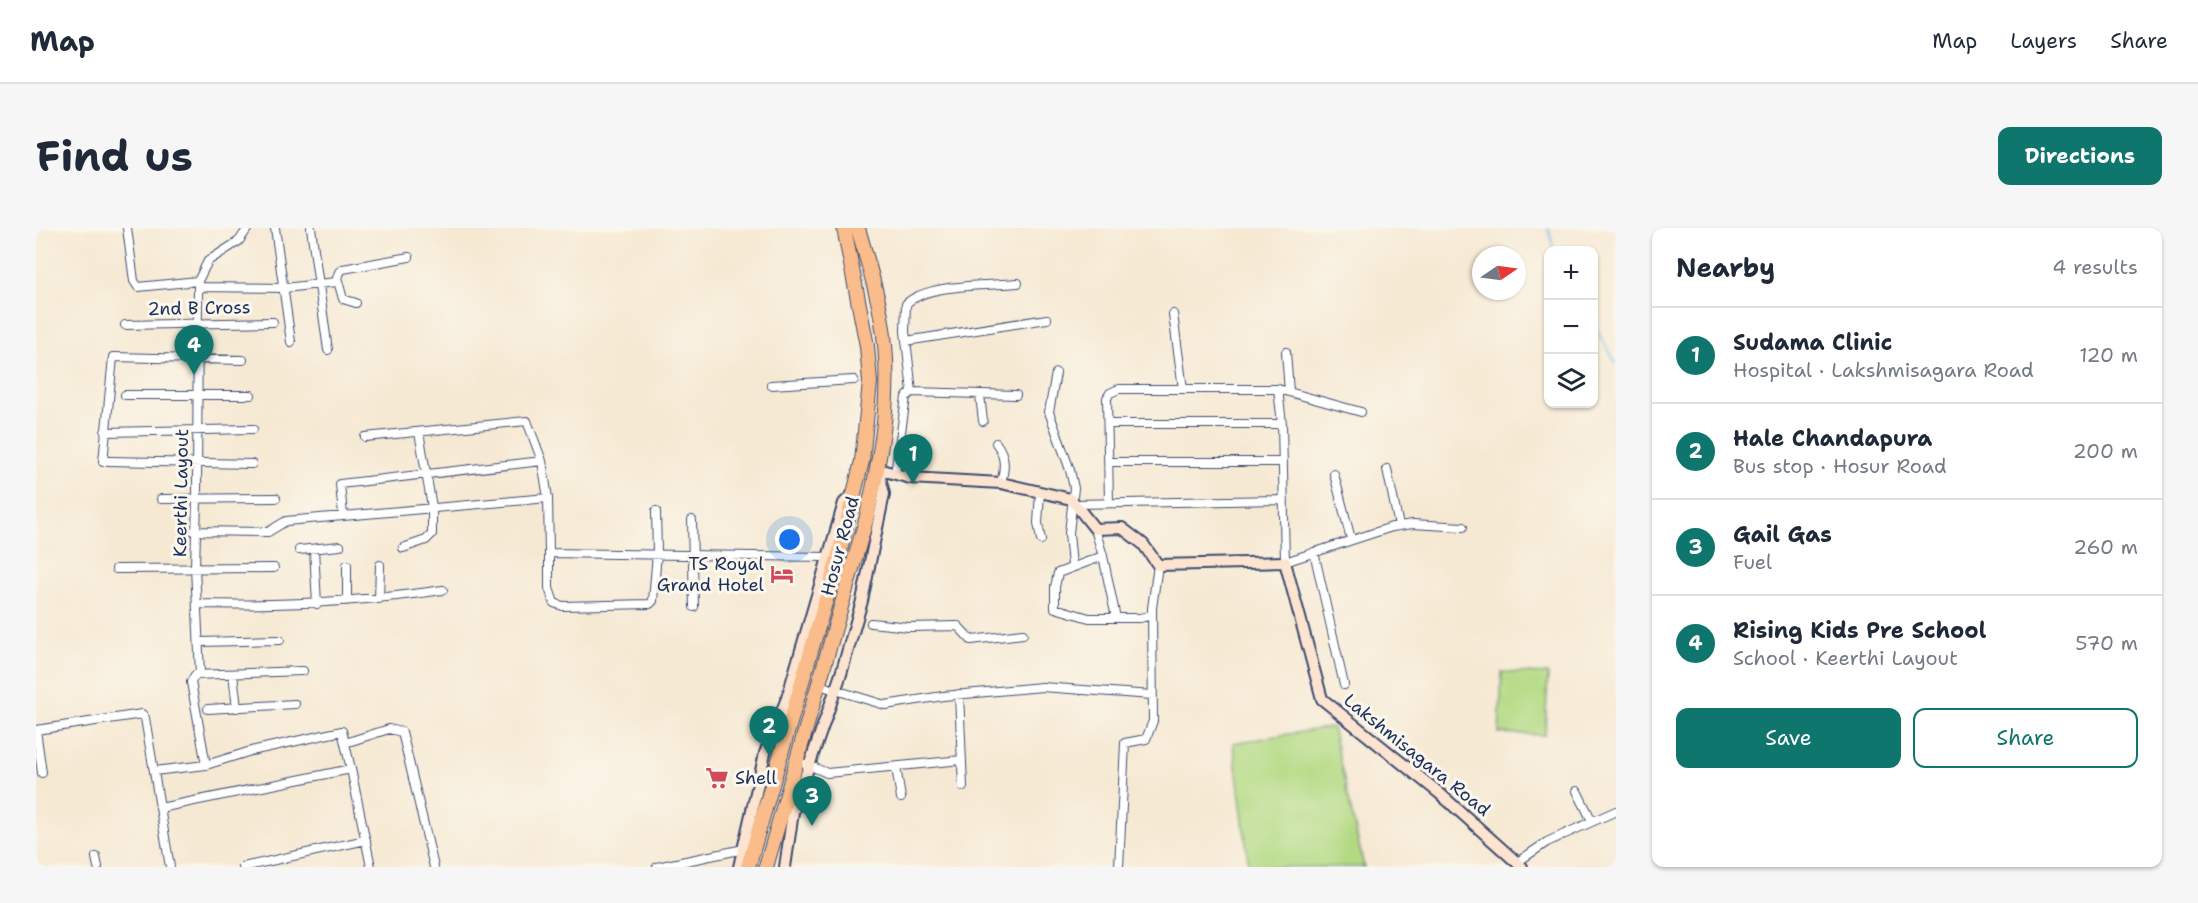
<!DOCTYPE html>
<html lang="en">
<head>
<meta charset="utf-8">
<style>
	body { margin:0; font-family:"Shantell Sans",sans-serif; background:#f6f6f7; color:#1f2937 }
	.controls { position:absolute; right:18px; top:18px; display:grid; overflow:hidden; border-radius:12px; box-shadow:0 2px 4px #0004 }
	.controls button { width:54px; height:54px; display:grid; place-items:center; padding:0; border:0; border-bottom:2px solid #e0e1e3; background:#fff; color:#1f2937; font:30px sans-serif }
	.compass { position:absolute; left:1436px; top:18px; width:54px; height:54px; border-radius:50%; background:#fff; box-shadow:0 2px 4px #0004; rotate:77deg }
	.you { position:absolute; left:754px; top:312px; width:21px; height:21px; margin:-15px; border:4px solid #fff; border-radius:50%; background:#1a73e8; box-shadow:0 0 0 9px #1a73e833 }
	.badge { display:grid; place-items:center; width:39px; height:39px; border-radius:50%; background:#0f766e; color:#fff; font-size:20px; font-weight:700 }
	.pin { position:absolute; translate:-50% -50px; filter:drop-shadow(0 2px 3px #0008) }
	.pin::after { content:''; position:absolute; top:32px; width:21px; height:18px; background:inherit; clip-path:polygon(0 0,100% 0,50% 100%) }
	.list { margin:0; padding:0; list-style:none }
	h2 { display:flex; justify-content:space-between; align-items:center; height:78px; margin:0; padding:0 24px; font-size:26px }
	h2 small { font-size:20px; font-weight:400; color:#747a83 }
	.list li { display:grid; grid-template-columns:39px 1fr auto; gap:18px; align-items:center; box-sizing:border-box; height:96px; padding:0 24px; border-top:2px solid #e0e1e3 }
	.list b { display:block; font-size:22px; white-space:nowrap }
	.list p { margin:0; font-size:20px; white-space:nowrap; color:#747a83 }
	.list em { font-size:20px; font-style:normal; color:#747a83 }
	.actions { display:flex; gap:12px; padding:18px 24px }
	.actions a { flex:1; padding:14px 0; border:2px solid #0f766e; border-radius:12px; text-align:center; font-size:21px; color:#0f766e }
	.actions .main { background:#0f766e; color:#fff }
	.icon { flex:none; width:33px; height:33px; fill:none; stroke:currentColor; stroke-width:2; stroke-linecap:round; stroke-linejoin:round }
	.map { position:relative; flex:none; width:1580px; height:639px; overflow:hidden; border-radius:12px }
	header { display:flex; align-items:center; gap:36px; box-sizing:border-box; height:84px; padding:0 30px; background:#fff; border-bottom:2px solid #e0e1e3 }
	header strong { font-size:28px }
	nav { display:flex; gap:33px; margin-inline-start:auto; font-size:21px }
	.intro { display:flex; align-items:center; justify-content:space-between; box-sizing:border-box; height:144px; padding:0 36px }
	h1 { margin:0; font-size:42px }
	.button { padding:15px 27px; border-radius:12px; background:#0f766e; color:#fff; font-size:21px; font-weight:700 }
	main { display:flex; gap:36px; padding:0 36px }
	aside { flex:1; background:#fff; border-radius:12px; box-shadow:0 2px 4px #0004 }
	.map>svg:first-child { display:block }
	.green { fill:#b3da83; stroke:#678470; stroke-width:1.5 }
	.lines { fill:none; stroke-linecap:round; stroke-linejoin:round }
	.stream { stroke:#78bff0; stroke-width:2 }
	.street-casing { stroke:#3c4b70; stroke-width:10 }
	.secondary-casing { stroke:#3c4b70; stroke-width:14 }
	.highway-casing { stroke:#3c4b70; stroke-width:16 }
	.street { stroke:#fff; stroke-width:8 }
	.secondary { stroke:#fde4d0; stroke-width:10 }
	.highway { stroke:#f9bc8a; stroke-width:14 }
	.labels { text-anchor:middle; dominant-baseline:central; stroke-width:6; stroke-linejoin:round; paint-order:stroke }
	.street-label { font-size:18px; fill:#1b2f5e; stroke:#fbf7ec }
	.poi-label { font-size:18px; fill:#1b2f5e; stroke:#fbf7ec; text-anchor:end }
</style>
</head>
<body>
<header>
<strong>Map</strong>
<nav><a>Map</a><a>Layers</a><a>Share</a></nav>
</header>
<div class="intro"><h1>Find us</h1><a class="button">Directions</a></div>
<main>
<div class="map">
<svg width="1580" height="639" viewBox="0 0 1580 639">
	<rect width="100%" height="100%" fill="#fbf7ec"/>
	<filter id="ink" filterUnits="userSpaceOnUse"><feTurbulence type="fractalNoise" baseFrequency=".0167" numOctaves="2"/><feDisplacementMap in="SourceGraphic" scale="12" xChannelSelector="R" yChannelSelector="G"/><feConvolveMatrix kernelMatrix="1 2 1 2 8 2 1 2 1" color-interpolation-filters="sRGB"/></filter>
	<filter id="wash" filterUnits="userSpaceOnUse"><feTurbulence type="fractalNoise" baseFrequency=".008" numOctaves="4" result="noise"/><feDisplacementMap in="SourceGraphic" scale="24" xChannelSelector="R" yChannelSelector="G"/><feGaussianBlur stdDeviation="1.35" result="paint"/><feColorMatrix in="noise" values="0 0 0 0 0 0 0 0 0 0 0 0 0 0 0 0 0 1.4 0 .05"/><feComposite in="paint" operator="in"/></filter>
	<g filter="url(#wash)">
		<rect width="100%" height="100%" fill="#f6e9d3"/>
		<path class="green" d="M1466,444L1512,446L1509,507L1463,505Z
			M1296,499L1328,639H1213L1197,515Z"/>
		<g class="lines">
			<path class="stream" d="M1512,0L1518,22
				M1558,97L1580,135"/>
		</g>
	</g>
	<g filter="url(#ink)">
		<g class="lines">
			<g class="street-casing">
				<path id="street" d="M91,0L98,53L102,59L162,53L161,272L159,339L164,446
					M239,0L255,114
					M275,0L292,122
					M162,53L172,33L203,13L212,0
					M302,53L307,71L320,75
					M162,59L249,60L300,54L303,44L307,41L373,29
					M1137,86L1147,161
					M89,97L237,94
					M870,113L1011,91
					M1250,124L1253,164
					M1020,145L1013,184L1034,242L1038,260L1033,305L1036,338
					M735,157L818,152
					M1242,161L1246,196L1249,334L1356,299L1377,296L1427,299
					M876,164L869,103L870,76C891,55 953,58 982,55
					M89,167H215
					M944,167L947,193
					M1074,196H1246
					M69,204L217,201
					M329,209L491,193L506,233L512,270
					M960,215C970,228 969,240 965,255
					M73,233L216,236
					M67,234L77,129L207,132
					M1073,234H1247
					M1351,241L1363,298
					M859,246L870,169L876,164L980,167
					M1298,246L1315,311
					M1004,264L1002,295L1005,312
					M125,271L240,270
					M1073,275L1071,170L1074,165L1083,161H1242L1325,184
					M1039,276L1248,272
					M307,287L304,256L506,233
					M656,292L658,379
					M1059,301L1067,328L1022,345L1019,359V380L1053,390H1104L1116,387
					M158,303L232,304L250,293L512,270L513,325L793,329
					M367,320L390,312L396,306V279L383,204
					M278,321L281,376
					M263,322L304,318
					M1278,324L1308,457
					M513,325V360L518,375L527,378L614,376L617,373L621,325L620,283
					M1067,328L1080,390
					M80,341L238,340
					M343,371L344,337
					M311,373V337
					M161,376C244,378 325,374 407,362
					M835,395L873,399L922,398L935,412L987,406
					M163,414L244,412
					M197,446L201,480
					M783,457L849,477L907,468L1006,459L1116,467
					M923,466L927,559
					M172,481L259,476
					M0,502L106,486L109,490L134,639
					M0,502L6,545
					M309,515L353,501L366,504L398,639
					M770,536L791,545L926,532
					M170,537L155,454L159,447L267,443
					M860,539L865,570
					M118,543L170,537L215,523L306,503L315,541
					M1541,563L1556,593
					M124,580L315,541L335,639
					M60,629L62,639
					M1483,633L1511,614L1580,583
					M207,639L330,612
					M621,639L708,621
					M1083,639L1089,515L1110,511L1117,493L1116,380L1122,337"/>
			</g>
			<g class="secondary-casing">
				<path id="secondary" d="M703,639L729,525L751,470L808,275L819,264
					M749,639L757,584L805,446L826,373L848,266L842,241L874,250L965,255L1035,271L1059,301L1086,300L1107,316L1122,337L1249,334L1286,471L1402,564L1486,639"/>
			</g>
			<g class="highway-casing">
				<path id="highway" d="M712,639L803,327L826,233L834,154L831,118L808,0
					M730,639L830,292C846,225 858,157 845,88C840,59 830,29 822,0"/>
			</g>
			<use href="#street" class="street"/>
			<use href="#secondary" class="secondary"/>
			<use href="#highway" class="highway"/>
		</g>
	</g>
	<defs>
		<g id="hotel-bare" transform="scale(1.8)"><path d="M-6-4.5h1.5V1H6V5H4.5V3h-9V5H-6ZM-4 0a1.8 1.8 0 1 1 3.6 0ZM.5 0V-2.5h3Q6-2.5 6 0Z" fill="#d1495b" stroke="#fbf7ec" stroke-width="2.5" paint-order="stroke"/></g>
		<g id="supermarket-bare" transform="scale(1.8)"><path d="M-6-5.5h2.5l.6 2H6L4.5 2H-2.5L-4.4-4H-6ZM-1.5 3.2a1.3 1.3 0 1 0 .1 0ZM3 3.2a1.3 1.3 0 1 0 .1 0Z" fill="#d1495b" stroke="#fbf7ec" stroke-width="2.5" paint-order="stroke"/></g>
	</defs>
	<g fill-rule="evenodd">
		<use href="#hotel-bare" x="746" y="346"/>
		<use href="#supermarket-bare" x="681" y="550"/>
	</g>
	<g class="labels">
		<g class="street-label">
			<text transform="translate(163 80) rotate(-1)">2nd B Cross</text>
			<text transform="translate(145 265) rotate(-89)">Keerthi Layout</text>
			<text transform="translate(804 318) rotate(-75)">Hosur Road</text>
			<text transform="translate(1381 527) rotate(39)">Lakshmisagara Road</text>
		</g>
		<g class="poi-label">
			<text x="728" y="336">TS Royal<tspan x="728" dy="21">Grand Hotel</tspan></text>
			<text x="699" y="550" text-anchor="start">Shell</text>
		</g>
	</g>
</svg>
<div class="controls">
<button>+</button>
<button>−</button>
<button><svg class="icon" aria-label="layers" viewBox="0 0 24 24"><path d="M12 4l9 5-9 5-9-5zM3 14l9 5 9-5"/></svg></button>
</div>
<svg class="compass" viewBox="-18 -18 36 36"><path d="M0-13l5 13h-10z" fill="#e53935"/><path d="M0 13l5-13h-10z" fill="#747a83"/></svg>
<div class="you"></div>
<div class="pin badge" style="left:877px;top:256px">1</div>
<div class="pin badge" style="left:733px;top:528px">2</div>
<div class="pin badge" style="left:776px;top:598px">3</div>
<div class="pin badge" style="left:158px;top:147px">4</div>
</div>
<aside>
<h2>Nearby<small>4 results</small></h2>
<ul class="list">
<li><span class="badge">1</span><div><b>Sudama Clinic</b><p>Hospital · Lakshmisagara Road</p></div><em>120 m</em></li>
<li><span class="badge">2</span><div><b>Hale Chandapura</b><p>Bus stop · Hosur Road</p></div><em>200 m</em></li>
<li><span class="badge">3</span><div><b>Gail Gas</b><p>Fuel</p></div><em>260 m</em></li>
<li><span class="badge">4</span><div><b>Rising Kids Pre School</b><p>School · Keerthi Layout</p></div><em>570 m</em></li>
</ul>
<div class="actions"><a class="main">Save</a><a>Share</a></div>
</aside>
</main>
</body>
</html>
